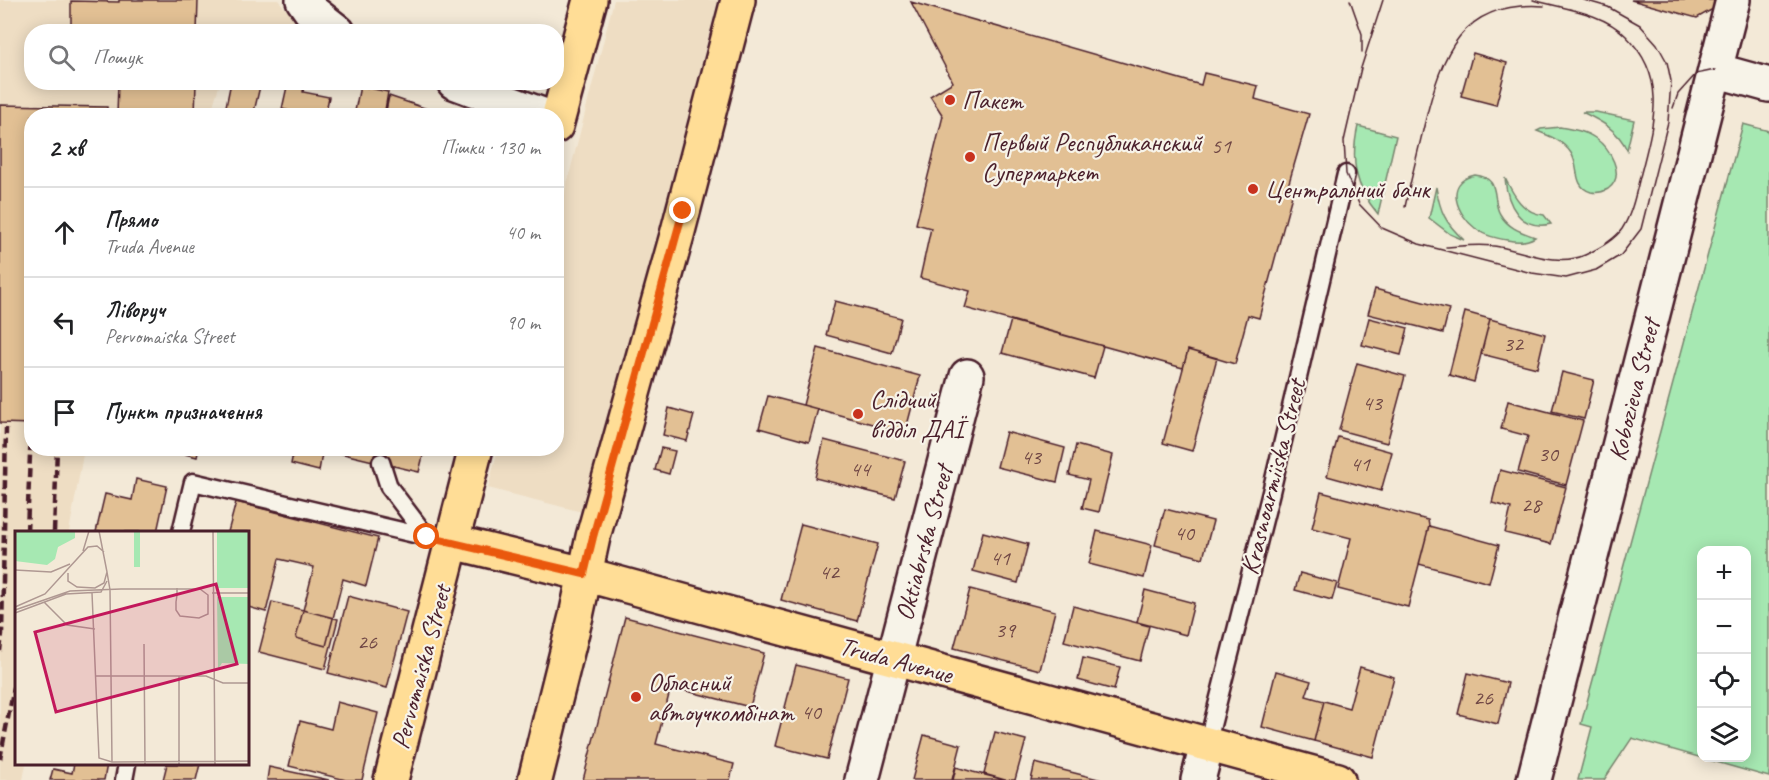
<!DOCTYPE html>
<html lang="uk">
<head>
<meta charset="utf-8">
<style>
	body { margin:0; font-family:Caveat,sans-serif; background:#f2f2f2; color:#202124 }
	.controls { position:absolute; right:18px; bottom:18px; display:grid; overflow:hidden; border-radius:12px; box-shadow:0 3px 15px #0003 }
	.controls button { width:54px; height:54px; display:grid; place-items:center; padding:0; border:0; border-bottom:2px solid #e0e0e0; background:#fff; color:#202124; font:30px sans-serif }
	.stop { position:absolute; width:18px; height:18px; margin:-14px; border:4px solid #ea580c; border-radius:50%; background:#fff }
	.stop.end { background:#ea580c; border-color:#fff; box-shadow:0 2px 6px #0008 }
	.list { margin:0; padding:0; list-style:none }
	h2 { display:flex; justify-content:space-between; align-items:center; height:78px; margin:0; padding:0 24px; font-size:26px }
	h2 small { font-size:20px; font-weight:400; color:#757577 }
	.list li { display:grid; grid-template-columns:39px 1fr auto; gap:18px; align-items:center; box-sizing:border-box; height:90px; padding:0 24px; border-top:2px solid #e0e0e0 }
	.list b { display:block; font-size:22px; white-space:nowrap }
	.list p { margin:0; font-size:20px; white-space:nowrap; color:#757577 }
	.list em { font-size:20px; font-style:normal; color:#757577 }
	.icon { flex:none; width:33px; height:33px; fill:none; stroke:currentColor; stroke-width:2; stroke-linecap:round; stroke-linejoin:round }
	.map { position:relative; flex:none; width:1769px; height:780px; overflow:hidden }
	.search { position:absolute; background:#fff; box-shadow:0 3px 15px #0003; left:24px; top:24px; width:540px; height:66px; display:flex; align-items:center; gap:15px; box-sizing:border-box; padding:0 21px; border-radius:24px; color:#757577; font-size:22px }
	.panel { position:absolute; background:#fff; box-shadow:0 3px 15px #0003; left:24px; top:108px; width:540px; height:348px; border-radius:24px }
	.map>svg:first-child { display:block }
	.built { fill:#eeddc3 }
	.green { fill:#a6e8b2; stroke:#78846e; stroke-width:1.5; fill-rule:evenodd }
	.building { fill:#e2c094; stroke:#4a1f2b; stroke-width:1.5 }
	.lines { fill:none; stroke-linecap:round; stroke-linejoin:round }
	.service-casing { stroke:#4a1f2b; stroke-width:21 }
	.minor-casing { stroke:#4a1f2b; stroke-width:38 }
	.secondary-casing { stroke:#4a1f2b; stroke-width:38 }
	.primary-casing { stroke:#4a1f2b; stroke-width:38 }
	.service { stroke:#f7f3e8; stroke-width:16 }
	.minor { stroke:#f7f3e8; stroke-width:33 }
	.secondary { stroke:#f7f3e8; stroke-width:33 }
	.primary { stroke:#ffdd96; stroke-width:33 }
	.tram { stroke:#4a1f2b; stroke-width:1.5 }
	.rail { stroke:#4a1f2b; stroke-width:4.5; stroke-dasharray:9 4.5; stroke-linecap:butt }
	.route { stroke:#ea580c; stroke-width:8 }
	.poi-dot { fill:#c8321e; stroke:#f7f3e8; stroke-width:2 }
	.labels { text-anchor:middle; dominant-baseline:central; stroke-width:4.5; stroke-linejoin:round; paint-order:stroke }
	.number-label { font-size:22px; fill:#704745 }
	.poi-label { font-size:26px; fill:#4a1f2b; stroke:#f7f3e8; text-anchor:start }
	.street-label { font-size:26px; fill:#4a1f2b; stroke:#f7f3e8 }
	.inset-road { fill:none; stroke:#af9892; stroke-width:1.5 }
	.view { fill:#c2185b; fill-opacity:0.15; stroke:#c2185b; stroke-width:3 }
	.inset-edge { fill:none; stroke:#4a1f2b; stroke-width:3 }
</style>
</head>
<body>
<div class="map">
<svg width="1769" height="780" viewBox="0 0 1769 780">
	<rect width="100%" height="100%" fill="#f3e9d7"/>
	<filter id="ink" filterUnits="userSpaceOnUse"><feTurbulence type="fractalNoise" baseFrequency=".0167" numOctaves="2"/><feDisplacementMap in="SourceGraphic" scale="12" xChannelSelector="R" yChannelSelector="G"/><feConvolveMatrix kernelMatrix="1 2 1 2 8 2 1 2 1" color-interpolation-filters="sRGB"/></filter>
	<g filter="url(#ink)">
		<path class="built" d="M0,0H278L297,22L309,31H260L240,25L237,32H32V82L220,83L210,115L32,116V448L84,449L69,532H16V764H26L23,780H0Z
			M614,0H718L586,513L488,488L498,449L556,448L557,222Z"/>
		<path class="green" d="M1582,112H1596L1634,120L1627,150C1618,130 1601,121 1582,112Z
			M1743,124L1769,131V777L1632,738L1604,780H1578L1592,727L1581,724ZM1702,550H1746V758H1702Z
			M1358,126L1396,136L1378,214C1355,187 1350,161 1358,126Z
			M1560,127C1572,129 1585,131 1595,138C1609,148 1627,175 1608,189C1603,192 1596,193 1591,192C1572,186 1580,166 1571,153C1563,141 1550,136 1537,131L1541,129Z
			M1475,175C1502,178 1491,199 1500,214C1508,228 1521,232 1535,237C1527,242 1516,242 1507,240C1496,238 1485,236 1476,229C1457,215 1443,182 1475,175Z
			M1505,178C1514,196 1523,213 1544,215L1551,224C1520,231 1507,205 1505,178Z
			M1436,187C1440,211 1445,223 1464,240L1450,234L1429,218Z"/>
		<path class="building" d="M119,0H198L197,32H71V1L119,2Z
			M1631,0H1716L1713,9L1697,18Z
			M911,2L1201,85L1204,73L1258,86L1255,99L1309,114L1288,186L1294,188L1259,318L1248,315L1235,364L1188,350L1183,368L965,308L970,291L920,278L931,228L916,224L943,116L930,96L953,82Z
			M1473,53L1507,63L1496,105L1461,96Z
			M118,82H196L195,116H117Z
			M231,82H261L253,116H224Z
			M288,82L304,85L303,92L329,97L325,116H302V114L282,109Z
			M360,86L388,92L384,116H354Z
			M389,96L448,116H385Z
			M0,105L107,107V116H32V424L0,423Z
			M1375,289L1449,309L1443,333L1368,314Z
			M835,301L901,318L892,353L826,335Z
			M1465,312L1490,319L1474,382L1449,375Z
			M1369,318L1408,328L1401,355L1362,345Z
			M1490,319L1545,334L1537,368L1481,354Z
			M1011,320L1103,346L1094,378L1002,353Z
			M818,348L920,376L905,433L803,405Z
			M1188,350L1217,358L1192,451L1163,443Z
			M1357,363L1405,376L1387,443L1339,430Z
			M1562,372L1594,380L1584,419L1552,411Z
			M768,396L818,409L809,442L759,428Z
			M1508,401L1583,421L1566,485L1518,472L1528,436L1501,429Z
			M669,408L694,415L687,441L663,435Z
			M1006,432L1065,448L1057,482L997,467Z
			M1338,437L1392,452L1381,491L1327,476Z
			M824,440L905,461L895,498L815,478Z
			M1076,445L1113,455L1099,512L1082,508L1089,480L1069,475Z
			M162,448H199L197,457Z
			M294,448H323L319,471L291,464Z
			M332,448H425L419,472L331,451Z
			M661,448L675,451L669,474L655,470Z
			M1500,470L1566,487L1551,544L1505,533L1511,508L1492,503Z
			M136,479L167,486L157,532H96L105,494L132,500Z
			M1321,492L1428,520L1429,526L1408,607L1338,589L1351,538L1312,528Z
			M236,502L378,538L366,586L343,579L326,646L296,638L314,567L279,559L266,612L248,607V532H228Z
			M1165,509L1213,521L1203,558L1155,545Z
			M801,524L878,544L857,621L781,600Z
			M1429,526L1499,545L1489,583L1419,564Z
			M1097,531L1152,545L1144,578L1089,564Z
			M983,532L1028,544L1018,583L973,571Z
			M1300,573L1337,583L1332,600L1295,590Z
			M970,589L1055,611L1040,670L954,648Z
			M1145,590L1194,603L1186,635L1137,622Z
			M348,596L407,612L387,688L328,673Z
			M272,602L338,619L325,669L259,652Z
			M1073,606L1149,626L1140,661L1064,641Z
			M625,617L764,653L750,707L671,687L656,744L734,764L730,780H583Z
			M1083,658L1120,667L1114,690L1078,680Z
			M796,665L848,678L827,759L775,746Z
			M1360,667L1394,677L1373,757L1314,741L1324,701L1349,708Z
			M1276,671L1311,681L1306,696L1324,701L1314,741L1262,727Z
			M1468,673L1508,683L1498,724L1458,714Z
			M337,702L378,713L362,780H346L289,766L300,721L331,729Z
			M995,732L1026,740L1015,780H1005L984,774Z
			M924,735L961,745L952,780H912Z
			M1035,763L1102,780H1031Z
			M74,764H107L104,780H50L53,769L72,773Z
			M167,764H200L196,780H163Z
			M269,767L329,780H267Z
			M956,767L973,772L1005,780H953Z"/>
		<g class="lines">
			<g class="service-casing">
				<path id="service" d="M381,462L389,487L427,537L430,538
					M181,532L193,482L427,537
					M1207,745L1271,492L1346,174
					M124,780L127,764"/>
			</g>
			<g class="minor-casing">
				<path id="minor" d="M1715,70L1769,85
					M862,780L967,376
					M1198,780L1207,745
					M1534,780L1733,0"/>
			</g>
			<g class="secondary-casing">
				<path id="secondary" d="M303,0L310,10L338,32
					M454,82L545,116"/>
			</g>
			<g class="primary-casing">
				<path id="primary" d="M556,126L590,0
					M453,542L584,574L1338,780
					M391,780L476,448
					M535,780L576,616L593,537L677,235L738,0"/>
			</g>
			<use href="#service" class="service"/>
			<use href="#minor" class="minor"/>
			<use href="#secondary" class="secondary"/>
			<use href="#primary" class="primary"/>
			<path class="tram" d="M1350,0L1362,34V52
				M1383,0L1361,68L1344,141L1346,174L1359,204L1382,228L1419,244L1532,273L1566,278L1596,270L1621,255L1641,229L1668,122L1671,81L1667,62L1657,44L1640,25L1608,7L1584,0
				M1673,108L1678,94L1696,74L1715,70
				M1405,207C1411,179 1418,151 1425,122C1442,54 1461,0 1544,6
				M1446,247C1463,246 1483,243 1500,247C1527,252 1558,267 1585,255C1598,249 1614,240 1622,229C1633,212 1636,191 1641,173C1654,122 1668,78 1626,36C1602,12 1564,9 1533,0"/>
			<path class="rail" d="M27,532L31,428
				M54,532L57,448
				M0,651L2,634L6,428
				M0,759L16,677"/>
		</g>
	</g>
	<g class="lines" filter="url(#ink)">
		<path class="route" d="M427,537L584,574L593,537L683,211"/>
	</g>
	<g class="poi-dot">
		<circle cx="950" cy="100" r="6"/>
		<circle cx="970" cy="157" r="6"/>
		<circle cx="1253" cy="189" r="6"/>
		<circle cx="858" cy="414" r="6"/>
		<circle cx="636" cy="697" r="6"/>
	</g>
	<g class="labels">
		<g class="number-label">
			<text x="1221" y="146">51</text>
			<text x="1513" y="344">32</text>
			<text x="1372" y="403">43</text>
			<text x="1548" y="454">30</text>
			<text x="1031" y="457">43</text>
			<text x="1360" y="464">41</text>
			<text x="860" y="469">44</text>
			<text x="1531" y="505">28</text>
			<text x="1184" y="533">40</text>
			<text x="1000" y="558">41</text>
			<text x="829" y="572">42</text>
			<text x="1005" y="630">39</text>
			<text x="367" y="642">26</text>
			<text x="1483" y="698">26</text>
			<text x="811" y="712">40</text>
		</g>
		<g class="poi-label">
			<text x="962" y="100">Пакет</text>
			<text x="982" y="142">Первый Республиканский<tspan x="982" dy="30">Супермаркет</tspan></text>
			<text x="1265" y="189">Центральний банк</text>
			<text x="870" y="399">Слідчий<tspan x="870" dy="30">відділ ДАЇ</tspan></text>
			<text x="648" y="682">Обласний<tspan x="648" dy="30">автоучкомбінат</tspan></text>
		</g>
		<g class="street-label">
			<text transform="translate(1634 390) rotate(-76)">Kobozieva Street</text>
			<text transform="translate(1273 477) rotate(-76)">Krasnoarmiiska Street</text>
			<text transform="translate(924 543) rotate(-75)">Oktiabrska Street</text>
			<text transform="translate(896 660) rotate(15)">Truda Avenue</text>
			<text transform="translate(421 667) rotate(-75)">Pervomaiska Street</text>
		</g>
	</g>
	<g transform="translate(15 531)">
		<rect width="234" height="234" fill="#f3e9d7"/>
		<path d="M0,0H60V7L43,16L40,28L32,34L0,30ZM119,0H125V36H119ZM202,0H234V57H202ZM202,66H234V133L207,132L203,138Z" fill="#a6e8b2"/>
		<path class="inset-road" d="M198,0L200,234M68,20L74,0M0,39L36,41L55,33M92,41L95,59L97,231M53,42V50L62,56L80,57L89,52L92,41L84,0M77,62L84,227L97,231L234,230M197,62H234M29,71L52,94L80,98M0,76L30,63L73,16L82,15L89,21M0,79L55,60L106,58H185L193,64V83L184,87L165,85L161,79V71L162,64V57M0,82L51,63L86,61L92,50M129,113L130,234M81,145H191L208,152H234M164,145V234"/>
		<path class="view" d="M201,53L222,133L41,181L20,101Z"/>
		<rect width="234" height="234" class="inset-edge"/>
	</g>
</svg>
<div class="controls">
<button>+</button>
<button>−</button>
<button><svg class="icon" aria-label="locate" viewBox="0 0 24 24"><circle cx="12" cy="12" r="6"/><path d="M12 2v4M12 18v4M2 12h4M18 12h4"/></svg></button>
<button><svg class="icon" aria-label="layers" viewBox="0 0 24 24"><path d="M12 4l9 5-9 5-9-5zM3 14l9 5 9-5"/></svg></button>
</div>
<div class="stop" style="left:427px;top:537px"></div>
<div class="stop end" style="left:683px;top:211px"></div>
<div class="search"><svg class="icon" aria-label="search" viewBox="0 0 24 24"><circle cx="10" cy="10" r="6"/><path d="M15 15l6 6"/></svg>Пошук</div>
<section class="panel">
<h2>2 хв<small>Пішки · 130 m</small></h2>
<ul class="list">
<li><svg class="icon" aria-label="ahead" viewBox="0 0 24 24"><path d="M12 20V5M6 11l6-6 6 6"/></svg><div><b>Прямо</b><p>Truda Avenue</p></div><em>40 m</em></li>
<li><svg class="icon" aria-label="left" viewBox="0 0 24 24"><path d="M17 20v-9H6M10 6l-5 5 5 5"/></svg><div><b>Ліворуч</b><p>Pervomaiska Street</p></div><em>90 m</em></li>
<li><svg class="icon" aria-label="arrive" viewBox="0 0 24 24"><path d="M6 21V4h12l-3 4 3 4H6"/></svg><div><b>Пункт призначення</b></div></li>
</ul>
</section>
</div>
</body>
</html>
